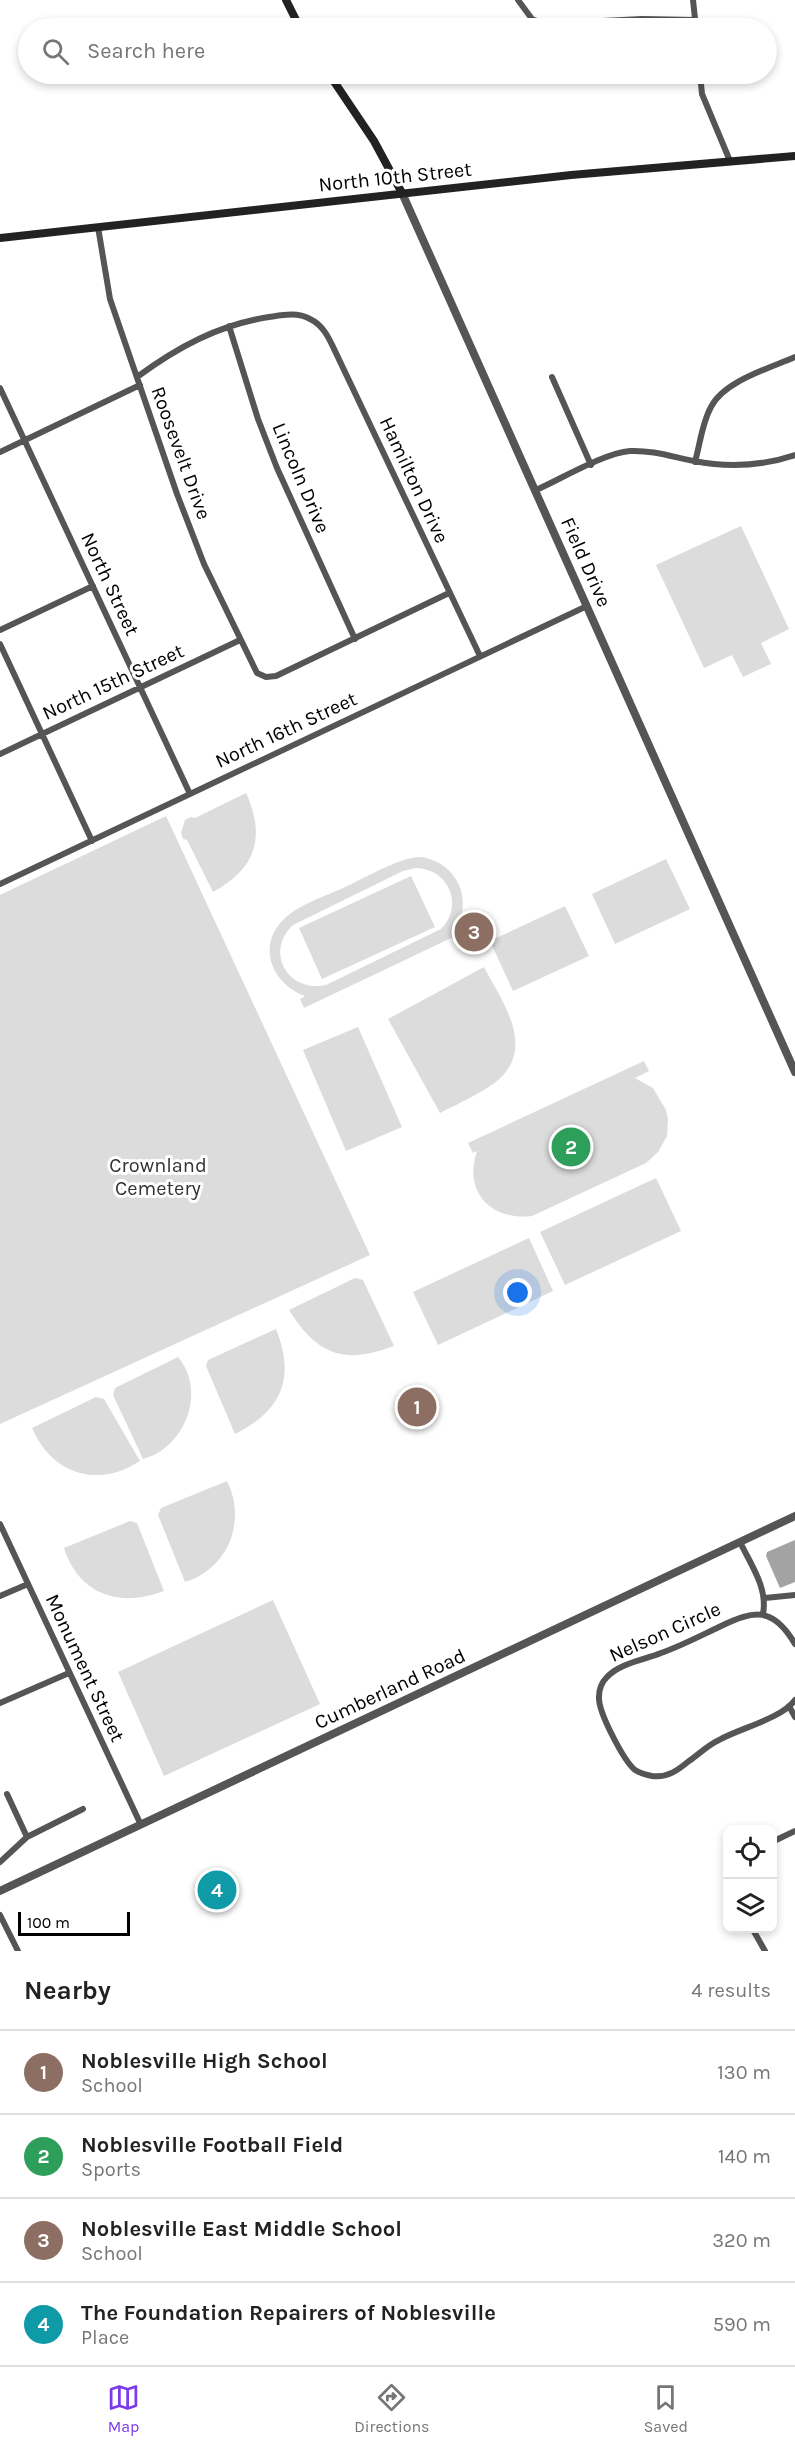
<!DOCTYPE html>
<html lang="en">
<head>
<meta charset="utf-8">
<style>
	body { margin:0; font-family:Karla,sans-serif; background:#f2f2f2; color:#222 }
	.controls { position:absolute; right:18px; bottom:18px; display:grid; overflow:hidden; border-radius:12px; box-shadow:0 3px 9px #0003 }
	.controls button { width:54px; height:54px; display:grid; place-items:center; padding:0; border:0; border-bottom:2px solid #e0e0e0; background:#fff; color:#222; font:30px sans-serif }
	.scale { position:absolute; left:18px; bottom:15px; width:112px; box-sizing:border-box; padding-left:6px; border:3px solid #000; border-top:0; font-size:16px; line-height:21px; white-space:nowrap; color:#000; -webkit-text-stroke:4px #fff; paint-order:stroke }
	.you { position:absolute; left:518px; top:1293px; width:21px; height:21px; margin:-15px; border:4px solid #fff; border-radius:50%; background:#1a73e8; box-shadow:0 0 0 9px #1a73e833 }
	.badge { display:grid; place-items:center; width:39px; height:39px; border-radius:50%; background:#7c3aed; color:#fff; font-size:20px; font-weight:700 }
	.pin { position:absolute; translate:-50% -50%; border:3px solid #fff; box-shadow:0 2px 6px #0006 }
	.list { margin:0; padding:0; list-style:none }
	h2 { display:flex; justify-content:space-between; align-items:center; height:78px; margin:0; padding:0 24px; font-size:26px }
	h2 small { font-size:20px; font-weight:400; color:#767676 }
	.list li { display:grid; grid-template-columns:39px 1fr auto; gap:18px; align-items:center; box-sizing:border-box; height:84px; padding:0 24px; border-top:2px solid #e0e0e0 }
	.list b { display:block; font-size:22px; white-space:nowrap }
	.list p { margin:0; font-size:20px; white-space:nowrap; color:#767676 }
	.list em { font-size:20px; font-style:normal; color:#767676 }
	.icon { flex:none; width:33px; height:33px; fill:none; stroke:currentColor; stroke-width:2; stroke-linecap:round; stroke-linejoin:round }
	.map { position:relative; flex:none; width:795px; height:1951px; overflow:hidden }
	.search { position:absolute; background:#fff; box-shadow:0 3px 9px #0003; left:18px; right:18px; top:18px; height:66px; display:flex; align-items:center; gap:15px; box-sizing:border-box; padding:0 21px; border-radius:33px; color:#767676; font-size:22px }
	.sheet { height:414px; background:#fff }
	nav { display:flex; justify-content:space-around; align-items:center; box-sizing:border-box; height:84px; border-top:2px solid #e0e0e0; background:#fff; font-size:16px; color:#767676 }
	nav a { display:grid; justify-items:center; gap:3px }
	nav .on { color:#7c3aed }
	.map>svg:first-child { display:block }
	.green { fill:#dcdcdc; fill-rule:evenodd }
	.water { fill:#a3a3a3 }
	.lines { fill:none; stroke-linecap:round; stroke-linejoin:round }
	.minor { stroke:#555; stroke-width:6 }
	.tertiary { stroke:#555; stroke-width:8 }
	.secondary { stroke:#222; stroke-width:8 }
	.labels { text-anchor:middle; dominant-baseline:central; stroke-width:6; stroke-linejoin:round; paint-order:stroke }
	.street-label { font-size:20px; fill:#000; stroke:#fff }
	.park-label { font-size:20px; fill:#333; stroke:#fff }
</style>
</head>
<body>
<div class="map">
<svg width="795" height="1951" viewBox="0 0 795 1951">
	<rect width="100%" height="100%" fill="#fff"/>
	<path class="green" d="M741,526L789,629L761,643L771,664L743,677L732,655L704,668L656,565Z
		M246,793C266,837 256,869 213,892L187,840L183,839L181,833L185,820L191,817L195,818Z
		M166,816L370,1255L0,1424V895Z
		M422,857C454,863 471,893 459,923L463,921L468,930L304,1008L300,999L305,996C272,984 256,946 284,919C298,905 323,897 341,889C362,879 383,867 404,860C410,858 416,857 422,857ZM416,868C449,869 464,905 441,929L326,985C288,993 264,952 293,925L403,871Z
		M666,859L690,909L615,944L592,894Z
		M411,876L435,927L322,979L299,928Z
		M565,906L589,956L513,991L490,941Z
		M484,967C503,1003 539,1051 493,1084C477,1095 458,1104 440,1113L388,1019Z
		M358,1027L402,1127L346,1151L303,1050Z
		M644,1061L649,1071L635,1078L653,1088L666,1110L668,1119L667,1136L658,1152L646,1163L532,1216C491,1221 463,1192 477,1151L473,1153L468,1143Z
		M656,1178L681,1231L565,1285L540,1232Z
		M529,1238L553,1291L438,1345L413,1292Z
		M355,1278L363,1280L394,1346C344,1365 317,1355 289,1310Z
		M276,1329C296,1379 281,1411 235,1434L206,1366L208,1360Z
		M178,1357C207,1391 185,1448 143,1459L113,1395L115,1388Z
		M96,1397L104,1399L140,1461C97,1489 52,1474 32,1428Z
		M227,1481C247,1521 228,1569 185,1582L158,1515L161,1508Z
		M130,1521L137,1523L164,1591C120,1608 79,1595 64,1548Z
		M273,1600L320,1704L164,1776L118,1672Z"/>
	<path class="water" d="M795,1540V1582L780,1588L766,1556L767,1552Z"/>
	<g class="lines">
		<path class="minor" d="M518,0L532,19L544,24L642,19L695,20
			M693,0L696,28
			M700,74L702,94L730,161
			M98,227L110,299L177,494L204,564L257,673L266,677L276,676L449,593
			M229,326L258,419L277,468L355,639
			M137,377C178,347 218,325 269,317C283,315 297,312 310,319C323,325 329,338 335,351L480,656
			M552,377L591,465
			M0,388L190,794
			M0,452L140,385
			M695,462C700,444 702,423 711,407C724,381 770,368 795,357
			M536,490C561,479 604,453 630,451C652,450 673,457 694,461C729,468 762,466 795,455
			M0,630L93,586
			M0,644L92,841
			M0,754L240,640
			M0,884L587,606
			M0,1524L141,1825
			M740,1542C751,1565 768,1588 763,1614
			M0,1596L28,1584
			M765,1598L795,1595
			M795,1644C773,1606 754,1610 719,1627C700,1636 681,1646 661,1653C644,1660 620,1663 607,1677C602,1682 599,1690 599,1697C598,1712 624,1761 635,1770C640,1773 647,1775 652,1776C668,1778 678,1770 689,1761C699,1754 708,1745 719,1740C740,1728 781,1719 795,1700
			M0,1703L69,1673
			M789,1706L795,1717
			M7,1794L27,1837
			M772,1842L795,1831
			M0,1862L27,1837L83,1809
			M0,1915L18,1951
			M752,1928L765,1951"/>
		<path class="tertiary" d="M402,193L795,1072
			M0,1891L795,1516"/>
		<path class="secondary" d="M286,0L300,28
			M329,74L374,141L402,193
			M0,238L571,175L795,156"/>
	</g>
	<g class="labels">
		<g class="street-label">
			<text transform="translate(395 177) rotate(-6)">North 10th Street</text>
			<text transform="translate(181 453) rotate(70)">Roosevelt Drive</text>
			<text transform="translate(301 478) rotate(67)">Lincoln Drive</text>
			<text transform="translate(414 480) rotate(65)">Hamilton Drive</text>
			<text transform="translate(586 562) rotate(66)">Field Drive</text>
			<text transform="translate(110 584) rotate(65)">North Street</text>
			<text transform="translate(113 682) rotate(-25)">North 15th Street</text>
			<text transform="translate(286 730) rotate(-25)">North 16th Street</text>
			<text transform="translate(665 1632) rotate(-24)">Nelson Circle</text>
			<text transform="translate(85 1668) rotate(65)">Monument Street</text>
			<text transform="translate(390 1689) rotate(-25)">Cumberland Road</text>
		</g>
		<g class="park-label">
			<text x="158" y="1165">Crownland<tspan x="158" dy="23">Cemetery</tspan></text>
		</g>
	</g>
</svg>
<div class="controls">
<button><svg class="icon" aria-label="locate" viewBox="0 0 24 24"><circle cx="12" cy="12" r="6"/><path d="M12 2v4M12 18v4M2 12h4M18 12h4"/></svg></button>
<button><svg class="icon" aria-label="layers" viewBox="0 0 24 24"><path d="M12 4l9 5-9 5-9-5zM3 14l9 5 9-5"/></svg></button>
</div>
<div class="scale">100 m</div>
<div class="you"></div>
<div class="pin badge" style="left:417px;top:1407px;background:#8d6e63">1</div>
<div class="pin badge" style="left:571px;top:1147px;background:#2e9e5b">2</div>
<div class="pin badge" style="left:474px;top:932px;background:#8d6e63">3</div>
<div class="pin badge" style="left:217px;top:1890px;background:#0f9aa8">4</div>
<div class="search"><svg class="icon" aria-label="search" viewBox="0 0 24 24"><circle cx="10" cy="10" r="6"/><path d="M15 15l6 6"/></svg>Search here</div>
</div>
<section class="sheet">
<h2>Nearby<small>4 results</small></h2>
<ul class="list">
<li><span class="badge" style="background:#8d6e63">1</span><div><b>Noblesville High School</b><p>School</p></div><em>130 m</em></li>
<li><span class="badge" style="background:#2e9e5b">2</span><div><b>Noblesville Football Field</b><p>Sports</p></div><em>140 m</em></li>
<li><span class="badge" style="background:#8d6e63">3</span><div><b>Noblesville East Middle School</b><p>School</p></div><em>320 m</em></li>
<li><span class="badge" style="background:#0f9aa8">4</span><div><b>The Foundation Repairers of Noblesville</b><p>Place</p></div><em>590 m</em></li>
</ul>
</section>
<nav>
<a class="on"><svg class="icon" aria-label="map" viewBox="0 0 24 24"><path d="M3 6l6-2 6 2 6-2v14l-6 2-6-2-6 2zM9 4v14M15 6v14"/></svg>Map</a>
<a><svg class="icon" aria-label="directions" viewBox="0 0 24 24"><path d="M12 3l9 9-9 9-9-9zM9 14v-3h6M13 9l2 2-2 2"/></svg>Directions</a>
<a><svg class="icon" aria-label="saved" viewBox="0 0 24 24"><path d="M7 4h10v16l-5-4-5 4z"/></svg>Saved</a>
</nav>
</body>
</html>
